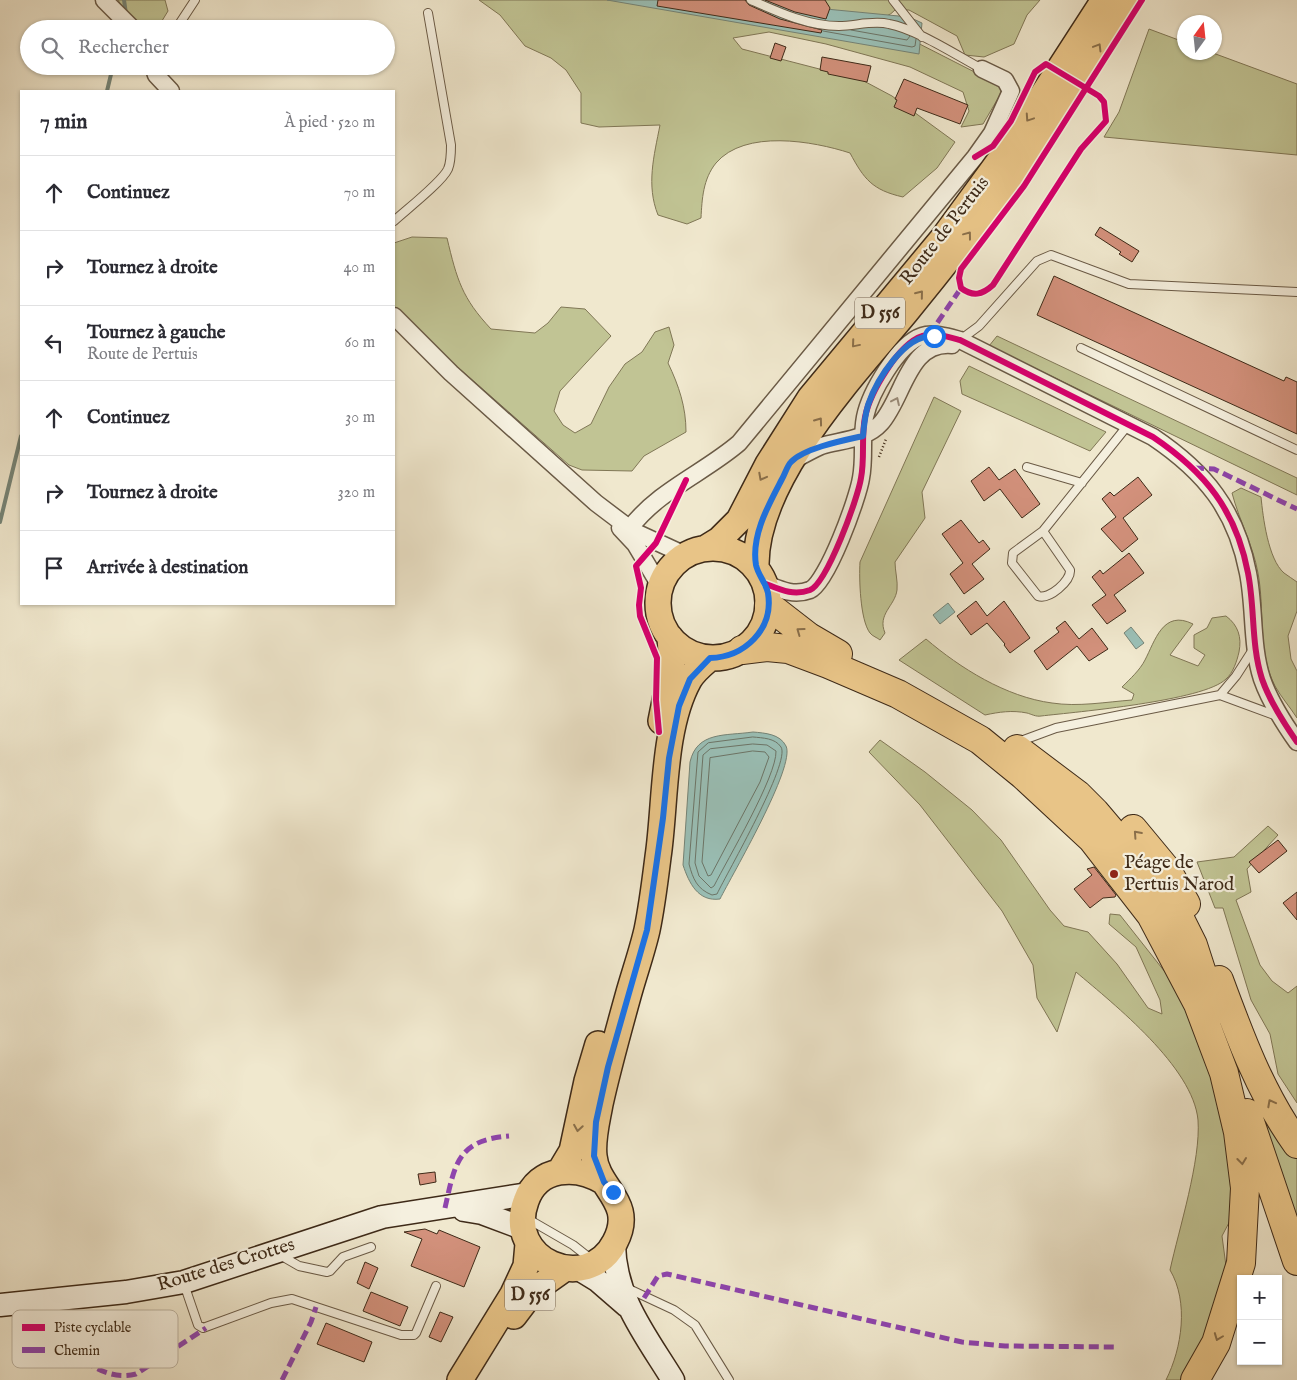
<!DOCTYPE html>
<html lang="fr">
<head>
<meta charset="utf-8">
<style>
	body { margin:0; font-family:"IM FELL English",serif; background:#f7f7f7; color:#2b2b33 }
	.controls { position:absolute; right:15px; bottom:15px; display:grid; overflow:hidden; border-radius:0px; box-shadow:0 1px 4px #0004 }
	.controls button { width:45px; height:45px; display:grid; place-items:center; padding:0; border:0; border-bottom:1px solid #e1e1e2; background:#fff; color:#2b2b33; font:25px sans-serif }
	.compass { position:absolute; left:1177px; top:15px; width:45px; height:45px; border-radius:50%; background:#fff; box-shadow:0 1px 4px #0004; rotate:15deg }
	.stop { position:absolute; width:15px; height:15px; margin:-11px; border:4px solid #1a73e8; border-radius:50%; background:#fff }
	.stop.end { background:#1a73e8; border-color:#fff; box-shadow:0 1px 5px #0008 }
	.list { margin:0; padding:0; list-style:none }
	h2 { display:flex; justify-content:space-between; align-items:center; height:65px; margin:0; padding:0 20px; font-size:21px }
	h2 small { font-size:16px; font-weight:400; color:#7c7c81 }
	.list li { display:grid; grid-template-columns:32px 1fr auto; gap:15px; align-items:center; box-sizing:border-box; height:75px; padding:0 20px; border-top:1px solid #e1e1e2 }
	.list b { display:block; font-size:19px; white-space:nowrap }
	.list p { margin:0; font-size:16px; white-space:nowrap; color:#7c7c81 }
	.list em { font-size:16px; font-style:normal; color:#7c7c81 }
	.icon { flex:none; width:28px; height:28px; fill:none; stroke:currentColor; stroke-width:2; stroke-linecap:round; stroke-linejoin:round }
	.map { position:relative; flex:none; width:1297px; height:1380px; overflow:hidden }
	.search { position:absolute; background:#fff; box-shadow:0 1px 4px #0004; left:20px; top:20px; width:375px; height:55px; display:flex; align-items:center; gap:12px; box-sizing:border-box; padding:0 18px; border-radius:28px; color:#7c7c81; font-size:19px }
	.panel { position:absolute; background:#fff; box-shadow:0 1px 4px #0004; left:20px; top:90px; width:375px; height:515px; border-radius:0px }
	.map>svg:first-child { display:block }
	.green { fill:#c1c494; stroke:#807756 }
	.water { fill:#9ac0b7; stroke:#758477 }
	.lines { fill:none; stroke-linecap:round; stroke-linejoin:round }
	.shore { stroke:#6c7568; stroke-width:1 }
	.stream { stroke:#758477; stroke-width:4 }
	.building { fill:#d3917c; stroke:#3e2a18 }
	.lane-casing { stroke:#6a5a46; stroke-width:10 }
	.street-casing { stroke:#6a5a46; stroke-width:19 }
	.secondary-casing { stroke:#3e2a18; stroke-width:25 }
	.primary-casing { stroke:#3e2a18; stroke-width:28 }
	.highway-casing { stroke:#3e2a18; stroke-width:30 }
	.path { stroke:#3e2a18; stroke-width:2.5; stroke-dasharray:1 2.5; stroke-linecap:butt }
	.lane { stroke:#f5f0df; stroke-width:8 }
	.street { stroke:#f5f0df; stroke-width:16 }
	.secondary { stroke:#f5f0df; stroke-width:22 }
	.primary { stroke:#e8c487; stroke-width:25 }
	.highway { stroke:#e8c487; stroke-width:28 }
	.quiet { stroke:#8e44ad; stroke-width:5; stroke-dasharray:10 5; stroke-linecap:butt }
	.cycleway-casing { stroke:#f5f0df; stroke-width:9 }
	.cycleway { stroke:#d6006c; stroke-width:6 }
	.oneway { stroke:#8a6f4a }
	.oneway2 { stroke:#9a8d7c }
	.route { stroke:#1a73e8; stroke-width:6 }
	.poi-dot { fill:#8f2418; stroke:#f5f0df; stroke-width:2 }
	.labels { text-anchor:middle; dominant-baseline:central; stroke-width:4.5; stroke-linejoin:round; paint-order:stroke }
	.shield { fill:#f5f0df; stroke:#756554; stroke-width:1 }
	.shield-label { font-size:18px; font-weight:bold; fill:#3e2a18 }
	.street-label { font-size:19px; fill:#3e2a18; stroke:#f5f0df }
	.poi-label { font-size:19px; fill:#3e2a18; stroke:#f5f0df; text-anchor:start }
	.key { fill:#f5f0df; stroke:#beb5a3; stroke-width:1 }
	.key-label { font-size:14px; fill:#3e2a18 }
</style>
</head>
<body>
<div class="map">
<svg width="1297" height="1380" viewBox="0 0 1297 1380">
	<rect width="100%" height="100%" fill="#f0e8ce"/>
	<filter id="stains"><feTurbulence type="fractalNoise" baseFrequency=".004" numOctaves="4"/><feColorMatrix values="0 0 0 0 .2 0 0 0 0 .09 0 0 0 0 .02 0 0 0 .5 -.17"/></filter>
	<radialGradient id="worn" r=".72"><stop offset=".6" stop-color="#630" stop-opacity="0"/><stop offset="1" stop-color="#630" stop-opacity=".3"/></radialGradient>
	<path class="green" d="M118,0H165L168,11L157,29H142L126,13Z
		M479,0H712L900,34L1002,86L1000,95L983,124L961,127L969,111L963,92L910,67L826,44L769,32L733,38L742,49L862,80L892,96L955,142L937,168L903,197C872,190 864,179 850,153C813,141 745,129 716,163C703,179 702,199 701,218L687,224L658,215C646,185 654,156 660,125L599,127L581,123V93L566,70L551,58L525,46L500,15Z
		M777,0H1040L1027,15L1014,44L984,57L965,55L957,36L909,10H895C876,33 802,7 777,0Z
		M1149,29L1184,42V52L1213,53L1297,84V155L1104,137L1119,112Z
		M412,237L447,238C457,280 462,298 491,329L535,333L548,323L561,307L585,309L611,336L560,391L554,411L563,425L575,433L591,424L609,387L625,364L642,352L655,332L669,327L674,345L668,363C679,386 686,407 686,432L644,456L632,471L582,470L569,465L394,311V243Z
		M997,336L1297,478V495L989,346Z
		M969,366L1106,432L1090,451L962,394L960,381Z
		M934,397L961,411L922,492L925,518L895,562C895,571 898,581 897,590C895,606 877,614 885,633L880,640C878,638 872,636 870,633C860,620 859,578 860,562Z
		M1241,488L1261,497C1263,517 1268,559 1284,573C1288,576 1293,579 1297,582V611L1288,636L1291,659L1297,671V718C1290,707 1281,697 1275,686C1257,651 1265,610 1258,573C1253,545 1239,520 1232,493Z
		M1226,616C1238,625 1242,637 1239,652C1237,661 1233,673 1226,679C1204,701 1076,712 1041,716C1036,717 1031,714 1027,713C1012,710 999,712 985,715L899,660L926,639C960,668 1006,697 1052,703C1078,707 1106,702 1132,700L1134,694L1122,687C1130,679 1140,670 1145,660C1155,641 1163,609 1193,624L1170,655L1198,666L1205,655L1194,648V635L1207,628L1212,618Z
		M880,740L925,772L972,810L1001,840L1050,910L1064,926L1088,932L1117,964L1148,1008L1162,1014L1160,1000L1136,947L1109,924L1110,914L1120,915L1180,991L1227,1114L1233,1215L1222,1236L1226,1266L1218,1311L1185,1380H1166C1182,1348 1189,1302 1170,1270C1179,1229 1201,1160 1198,1120C1193,1067 1115,1005 1076,972L1057,1032L1037,998L1033,965L1002,911L920,805L869,752Z
		M1268,826L1278,835L1247,869L1251,892L1236,900L1260,965L1272,981L1288,993L1297,986V1103L1278,1074L1270,1034L1251,1000L1223,908H1215L1197,862L1234,857Z
		M1263,1125L1274,1130L1297,1159V1223Z"/>
	<path class="water" d="M607,0H821L826,9L909,17L922,23L919,54Z
		M948,603L955,612L940,624L933,615Z
		M1131,627L1144,643L1136,649L1124,633Z
		M753,732C765,733 780,734 786,746C796,766 732,875 720,899C698,902 689,883 683,865L690,762C697,731 726,736 753,732Z"/>
	<g class="lines">
		<path class="shore" d="M851,30L907,40L910,36
			M823,31L912,47L915,46L916,39
			M753,737C763,738 775,738 781,747C791,762 727,873 717,894L712,895C697,889 693,879 689,864L698,752L708,743Z
			M753,744L767,745L776,751C777,776 727,860 714,886L711,888L699,876L695,863L703,755L710,749Z
			M753,751L765,752L769,757L760,782L711,875L708,876L702,862L710,758Z"/>
		<path class="stream" d="M124,0L126,14
			M107,91L113,66
			M0,522L21,436"/>
	</g>
	<path class="building" d="M658,0H745L749,5L780,19L822,30L821,33L657,6Z
		M765,0H825L830,8L826,19L795,12Z
		M775,43L786,47L781,61L770,58Z
		M822,57L871,66L867,82L828,74V72L820,70Z
		M904,79L968,105L960,124L917,108L914,116L894,107L897,100L895,99Z
		M1100,227L1139,251L1132,262L1119,254L1121,252L1095,235Z
		M1054,276L1284,381L1286,377L1297,382V434L1037,315Z
		M989,467L999,480L1015,469L1040,504L1022,518L1000,489L984,501L971,481Z
		M1138,477L1152,495L1123,518L1138,539L1122,552L1101,529L1116,517L1102,499L1110,492L1114,496Z
		M961,520L979,543L983,540L990,549L972,564L984,579L964,594L950,574L963,563L942,534Z
		M1129,553L1144,573L1114,595L1126,611L1107,624L1092,605L1106,595L1092,577L1100,570L1103,574Z
		M976,601L987,616L1004,601L1030,638L1010,653L1004,645L1005,644L987,623L971,635L957,616Z
		M1065,621L1079,639L1092,628L1108,649L1089,661L1077,646L1047,670L1034,651L1059,632L1056,628Z
		M1278,840L1287,851L1259,873L1249,862Z
		M1094,867L1116,895L1115,897L1103,898L1090,908L1074,889L1092,875L1087,869Z
		M1297,892V920L1283,903Z
		M435,1172L436,1182L420,1185L418,1174Z
		M425,1229L437,1234L439,1230L480,1247L464,1287L411,1266L422,1239L404,1232Z
		M365,1262L378,1268L369,1289L357,1283Z
		M371,1292L408,1307L400,1326L363,1311Z
		M440,1312L453,1317L441,1342L429,1337Z
		M326,1323L372,1342L364,1362L317,1344Z"/>
	<g class="lines">
		<g class="lane-casing">
			<path id="lane" d="M751,0C778,12 808,26 839,26C855,26 873,20 889,24C916,29 956,55 982,69
				M893,0L922,37
				M176,29L195,0
				M394,221C406,210 442,182 448,169C451,162 451,153 451,145L428,13
				M960,340L979,326L1037,261L1051,255L1129,284L1297,292
				M1081,348L1297,450
				M1027,467L1082,483
				M1043,531L1070,570C1071,581 1049,600 1038,596L1012,563L1013,553L1043,531L1128,425
				M1220,695L1236,676L1254,648
				M1018,742L1056,728L1220,695L1277,716
				M528,1219L573,1245L592,1260
				M280,1255L299,1266L327,1272L330,1271L343,1257L371,1247
				M184,1284L198,1325L203,1328L271,1303L292,1299L401,1335H414L416,1333L436,1286
				M629,1289L674,1310L695,1325L729,1380"/>
		</g>
		<g class="street-casing">
			<path id="street" d="M104,0L133,29
				M153,66L156,75L171,91
				M394,316L451,373L596,503L633,531L685,555
				M794,460C803,455 812,450 821,446C841,440 866,440 881,423C904,397 908,341 952,345
				M620,528L635,544L660,586
				M630,528C659,490 704,473 739,443L975,157L992,133L1011,91L1005,80L982,69
				M766,584C781,590 794,596 810,590C827,583 858,498 861,478C865,458 861,437 865,417C870,393 898,344 922,336C933,332 949,337 960,340L1153,437C1205,472 1236,510 1248,573C1255,608 1251,645 1262,679C1270,702 1283,722 1297,742"/>
		</g>
		<g class="secondary-casing">
			<path id="secondary" d="M464,1210L482,1213L522,1228
				M614,1245C615,1298 646,1336 673,1380
				M579,1269L597,1280L627,1306
				M0,1305L126,1292L184,1282L382,1217L528,1194"/>
		</g>
		<g class="primary-casing">
			<path id="primary" d="M658 603a55 55 0 1 1 110 0a55 55 0 1 1-110 0Z
				M706,548L719,540L739,520L768,464L810,398L943,238L1003,156L1104,0
				M756,567C754,480 853,376 906,312C933,279 960,245 986,211C1036,144 1085,74 1125,0
				M661,721L672,666L670,637
				M560,1171L572,1151L587,1081L598,1044
				M604,1182C577,1165 538,1166 526,1201C504,1260 587,1296 615,1242C636,1202 597,1189 594,1156C592,1139 597,1121 600,1104C608,1068 618,1032 628,996C634,974 642,952 647,930C652,906 655,881 658,857C666,803 662,729 689,680C694,671 702,665 710,658
				M514,1316L533,1291L564,1269
				M460,1380L513,1294L526,1266L528,1244"/>
		</g>
		<g class="highway-casing">
			<path id="highway" d="M769,606L809,637L838,654
				M742,650L767,647L788,649L828,664L898,694L980,740L1023,775L1092,839L1151,915L1198,1004L1224,1073L1238,1132L1245,1188L1241,1263L1216,1343L1195,1380
				M1017,749L1078,795L1095,812L1134,858L1181,921L1193,945L1214,1010
				M1133,829L1167,870L1186,904
				M1219,980C1240,1037 1261,1094 1297,1144
				M1247,1113L1297,1261"/>
		</g>
		<path class="path" d="M879,457L886,439"/>
		<use href="#lane" class="lane"/>
		<use href="#street" class="street"/>
		<use href="#secondary" class="secondary"/>
		<use href="#primary" class="primary"/>
		<use href="#highway" class="highway"/>
		<path class="quiet" d="M929,335L961,288
			M1194,468L1214,469L1297,509
			M445,1208C455,1164 457,1140 509,1136
			M644,1298L658,1276L667,1274L962,1342L1005,1346L1116,1347
			M72,1353C94,1367 110,1380 136,1374L206,1328
			M282,1380L311,1322L316,1307"/>
		<g class="cycleway-casing">
			<path id="cycleway" d="M975,157L993,146L1011,121L1035,72L1046,64L1099,96L1104,102L1106,121L1081,149L993,285C982,295 973,297 961,288L959,278L961,269L1024,186L1142,0
				M766,584C781,590 794,596 810,590C827,583 858,498 861,478C865,458 861,437 865,417C870,393 898,344 922,336C933,332 949,337 960,340L1153,437C1205,472 1236,510 1248,573C1255,608 1251,645 1262,679C1270,702 1283,722 1297,742
				M659,732L656,700L657,658L640,616L639,605L641,588L636,566L656,543L686,480"/>
		</g>
		<use href="#cycleway" class="cycleway"/>
	</g>
	<defs><path id="oneway-chevron" d="M-2-3.5L2.5 0L-2 3.5" fill="none" stroke-width="1.6" stroke-linecap="round" stroke-linejoin="round" transform="scale(1.25)"/></defs>
	<g class="oneway">
		<use href="#oneway-chevron" transform="translate(1098 47) rotate(-59)"/>
		<use href="#oneway-chevron" transform="translate(1029 118) rotate(124)"/>
		<use href="#oneway-chevron" transform="translate(968 235) rotate(-53)"/>
		<use href="#oneway-chevron" transform="translate(920 294) rotate(-51)"/>
		<use href="#oneway-chevron" transform="translate(855 344) rotate(130)"/>
		<use href="#oneway-chevron" transform="translate(819 421) rotate(-54)"/>
		<use href="#oneway-chevron" transform="translate(762 477) rotate(118)"/>
		<use href="#oneway-chevron" transform="translate(800 631) rotate(-144)"/>
		<use href="#oneway-chevron" transform="translate(1137 834) rotate(-132)"/>
		<use href="#oneway-chevron" transform="translate(1271 1103) rotate(-118)"/>
		<use href="#oneway-chevron" transform="translate(578 1128) rotate(99)"/>
		<use href="#oneway-chevron" transform="translate(1242 1161) rotate(83)"/>
		<use href="#oneway-chevron" transform="translate(1218 1337) rotate(111)"/>
	</g>
	<use class="oneway2" href="#oneway-chevron" transform="translate(896 401) rotate(-65)"/>
	<g class="lines">
		<path class="route" d="M613,1192L604,1182L594,1156L596,1122L608,1067L647,930L663,818L669,758L679,706L690,679L710,658C744,657 774,630 768,593C766,583 758,575 756,565C751,535 769,504 782,479C785,474 787,466 791,462C804,448 845,440 863,436C864,425 865,415 868,405C877,379 905,334 934,336"/>
	</g>
	<circle class="poi-dot" cx="1114" cy="874" r="5"/>
	<g class="labels">
		<g class="shield">
			<rect x="855" y="297.5" width="50" height="31" rx="4"/>
			<rect x="505" y="1279.5" width="50" height="31" rx="4"/>
		</g>
		<g class="shield-label">
			<text x="880" y="313">D 556</text>
			<text x="530" y="1295">D 556</text>
		</g>
		<g class="street-label">
			<text transform="translate(945 231) rotate(-52)">Route de Pertuis</text>
			<text transform="translate(226 1265) rotate(-17)">Route des Crottes</text>
		</g>
		<g class="poi-label">
			<text x="1124" y="863">Péage de<tspan x="1124" dy="22">Pertuis Narod</tspan></text>
		</g>
	</g>
	<rect x="12" y="1310" width="166" height="58" rx="8" class="key"/>
	<rect x="22" y="1324" width="23" height="7" fill="#d6006c"/>
	<rect x="22" y="1347" width="23" height="6" fill="#8e44ad"/>
	<g class="key-label">
		<text x="54" y="1332">Piste cyclable</text>
		<text x="54" y="1355">Chemin</text>
	</g>
	<rect width="100%" height="100%" filter="url(#stains)"/>
	<rect width="100%" height="100%" fill="url(#worn)"/>
</svg>
<div class="controls">
<button>+</button>
<button>−</button>
</div>
<svg class="compass" viewBox="-18 -18 36 36"><path d="M0-13l5 13h-10z" fill="#e53935"/><path d="M0 13l5-13h-10z" fill="#7c7c81"/></svg>
<div class="stop" style="left:934px;top:336px"></div>
<div class="stop end" style="left:613px;top:1192px"></div>
<div class="search"><svg class="icon" aria-label="search" viewBox="0 0 24 24"><circle cx="10" cy="10" r="6"/><path d="M15 15l6 6"/></svg>Rechercher</div>
<section class="panel">
<h2>7 min<small>À pied · 520 m</small></h2>
<ul class="list">
<li><svg class="icon" aria-label="ahead" viewBox="0 0 24 24"><path d="M12 20V5M6 11l6-6 6 6"/></svg><div><b>Continuez</b></div><em>70 m</em></li>
<li><svg class="icon" aria-label="right" viewBox="0 0 24 24"><path d="M7 20v-9h11M14 6l5 5-5 5"/></svg><div><b>Tournez à droite</b></div><em>40 m</em></li>
<li><svg class="icon" aria-label="left" viewBox="0 0 24 24"><path d="M17 20v-9H6M10 6l-5 5 5 5"/></svg><div><b>Tournez à gauche</b><p>Route de Pertuis</p></div><em>60 m</em></li>
<li><svg class="icon" aria-label="ahead" viewBox="0 0 24 24"><path d="M12 20V5M6 11l6-6 6 6"/></svg><div><b>Continuez</b></div><em>30 m</em></li>
<li><svg class="icon" aria-label="right" viewBox="0 0 24 24"><path d="M7 20v-9h11M14 6l5 5-5 5"/></svg><div><b>Tournez à droite</b></div><em>320 m</em></li>
<li><svg class="icon" aria-label="arrive" viewBox="0 0 24 24"><path d="M6 21V4h12l-3 4 3 4H6"/></svg><div><b>Arrivée à destination</b></div></li>
</ul>
</section>
</div>
</body>
</html>
